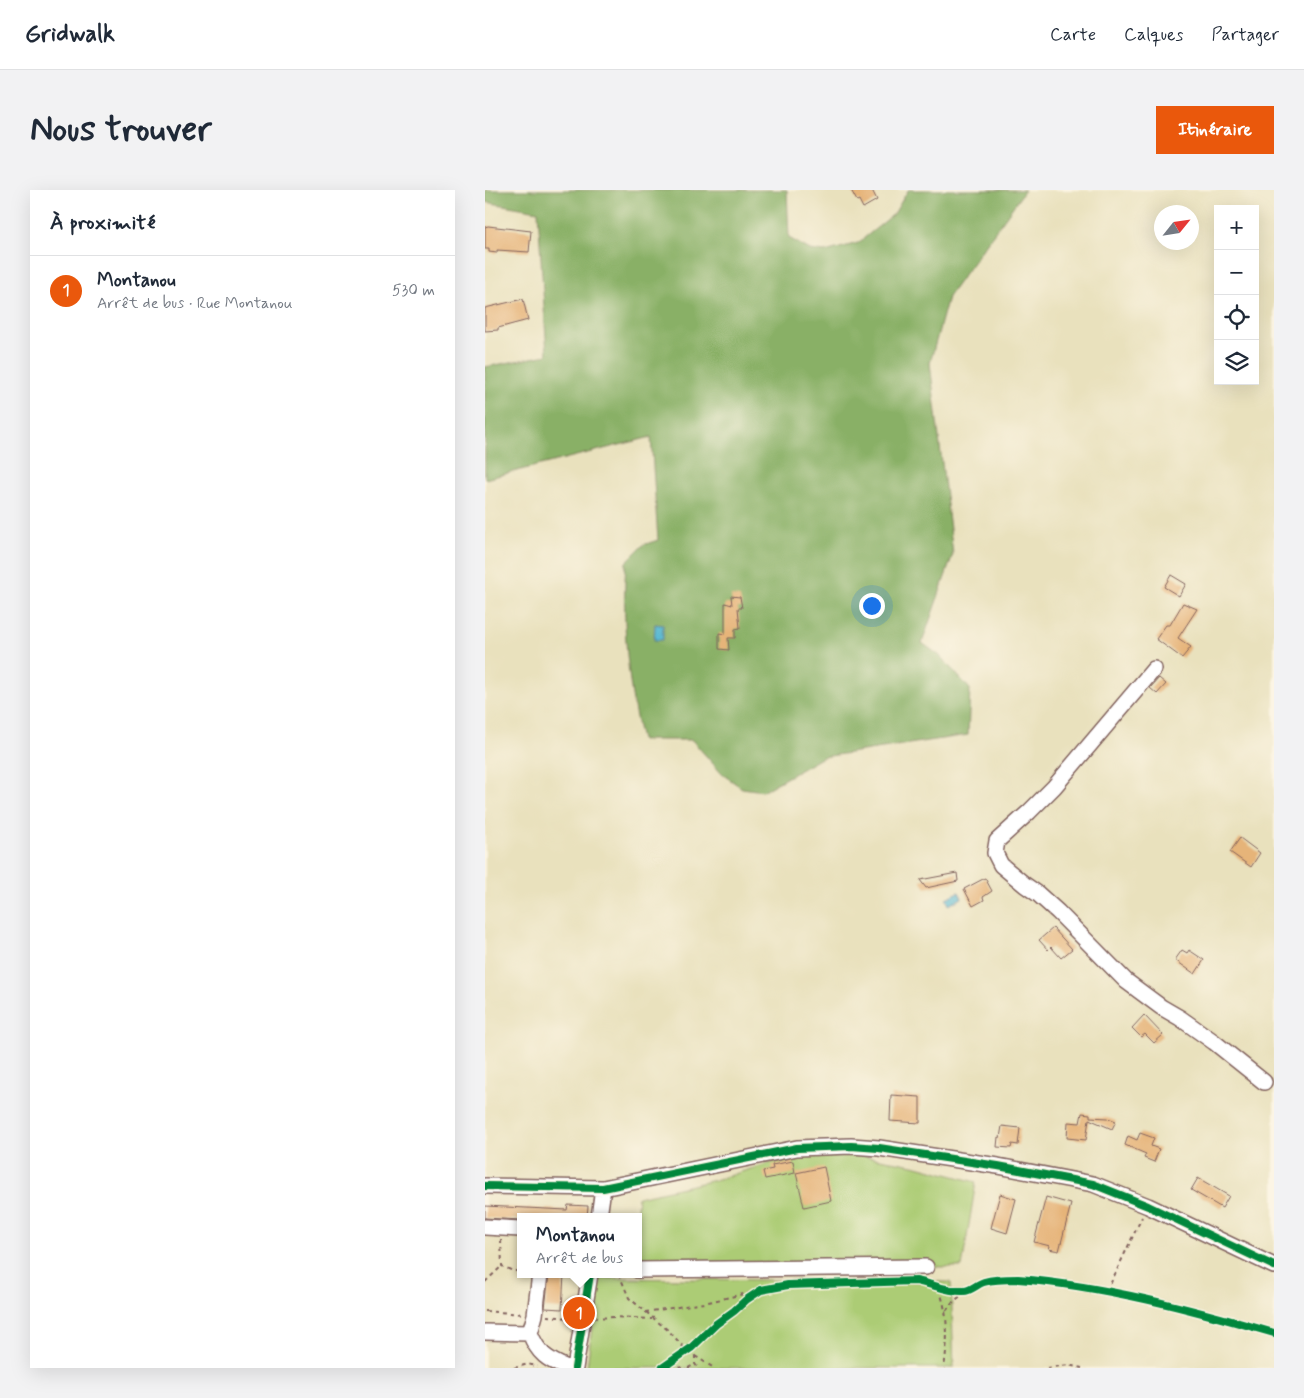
<!DOCTYPE html>
<html lang="fr">
<head>
<meta charset="utf-8">
<style>
	body { margin:0; font-family:Mynerve,sans-serif; background:#f2f2f3; color:#1f2937 }
	.controls { position:absolute; right:15px; top:15px; display:grid; overflow:hidden; border-radius:0px; box-shadow:0 5px 20px #0002 }
	.controls button { width:45px; height:45px; display:grid; place-items:center; padding:0; border:0; border-bottom:1px solid #e0e1e3; background:#fff; color:#1f2937; font:25px sans-serif }
	.compass { position:absolute; left:669px; top:15px; width:45px; height:45px; border-radius:50%; background:#fff; box-shadow:0 5px 20px #0002; rotate:60deg }
	.you { position:absolute; left:386px; top:415px; width:18px; height:18px; margin:-12px; border:4px solid #fff; border-radius:50%; background:#1a73e8; box-shadow:0 0 0 8px #1a73e833 }
	.badge { display:grid; place-items:center; width:32px; height:32px; border-radius:50%; background:#ea580c; color:#fff; font-size:16px; font-weight:700 }
	.pin { position:absolute; translate:-50% -50%; border:2px solid #fff; box-shadow:0 1px 5px #0006 }
	.popup { position:absolute; left:32px; top:1023px; width:125px; height:65px; box-sizing:border-box; display:grid; place-content:center; border-radius:0px; background:#fff; filter:drop-shadow(0 1px 4px #0005); font-size:16px; white-space:nowrap; color:#747a83 }
	.popup b { font-size:19px; color:#1f2937 }
	.popup::after { content:''; position:absolute; left:50%; top:100%; margin-left:-10px; border:10px solid transparent; border-top-color:#fff }
	.list { margin:0; padding:0; list-style:none }
	h2 { display:flex; justify-content:space-between; align-items:center; height:65px; margin:0; padding:0 20px; font-size:21px }
	h2 small { font-size:16px; font-weight:400; color:#747a83 }
	.list li { display:grid; grid-template-columns:32px 1fr auto; gap:15px; align-items:center; box-sizing:border-box; height:70px; padding:0 20px; border-top:1px solid #e0e1e3 }
	.list b { display:block; font-size:19px; white-space:nowrap }
	.list p { margin:0; font-size:16px; white-space:nowrap; color:#747a83 }
	.list em { font-size:16px; font-style:normal; color:#747a83 }
	.icon { flex:none; width:28px; height:28px; fill:none; stroke:currentColor; stroke-width:2; stroke-linecap:round; stroke-linejoin:round }
	.map { position:relative; flex:none; width:789px; height:1178px; overflow:hidden; border-radius:0px }
	header { display:flex; align-items:center; gap:30px; box-sizing:border-box; height:70px; padding:0 25px; background:#fff; border-bottom:1px solid #e0e1e3 }
	header strong { font-size:24px }
	nav { display:flex; gap:28px; margin-inline-start:auto; font-size:18px }
	.intro { display:flex; align-items:center; justify-content:space-between; box-sizing:border-box; height:120px; padding:0 30px }
	h1 { margin:0; font-size:35px }
	.button { padding:12px 22px; border-radius:0px; background:#ea580c; color:#fff; font-size:18px; font-weight:700 }
	main { display:flex; gap:30px; padding:0 30px }
	aside { flex:1; background:#fff; border-radius:0px; box-shadow:0 5px 20px #0002 }
	.map>svg:first-child { display:block }
	.green { fill:#accc74; stroke:#7b7650 }
	.forest { fill:#89b066; stroke:#6a6848 }
	.water { fill:#51b6d0; stroke:#4e6a7e }
	.building { fill:#e6b479 }
	.lines { fill:none; stroke-linecap:round; stroke-linejoin:round }
	.minor-casing { stroke:#82635e; stroke-width:18 }
	.path { stroke:#82635e; stroke-width:2; stroke-dasharray:4 4; stroke-linecap:butt }
	.minor { stroke:#fff; stroke-width:15 }
	.cycleway-casing { stroke:#fcf5e5; stroke-width:11 }
	.cycleway { stroke:#00873e; stroke-width:8 }
</style>
</head>
<body>
<header>
<strong>Gridwalk</strong>
<nav><a>Carte</a><a>Calques</a><a>Partager</a></nav>
</header>
<div class="intro"><h1>Nous trouver</h1><a class="button">Itinéraire</a></div>
<main>
<aside>
<h2>À proximité<small></small></h2>
<ul class="list">
<li><span class="badge">1</span><div><b>Montanou</b><p>Arrêt de bus · Rue Montanou</p></div><em>530 m</em></li>
</ul>
</aside>
<div class="map">
<svg width="789" height="1178" viewBox="0 0 789 1178">
	<rect width="100%" height="100%" fill="#fcf5e5"/>
	<filter id="ink" filterUnits="userSpaceOnUse"><feTurbulence type="fractalNoise" baseFrequency=".02" numOctaves="2"/><feDisplacementMap in="SourceGraphic" scale="10" xChannelSelector="R" yChannelSelector="G"/><feConvolveMatrix kernelMatrix="1 2 1 2 8 2 1 2 1" color-interpolation-filters="sRGB"/></filter>
	<filter id="wash" filterUnits="userSpaceOnUse"><feTurbulence type="fractalNoise" baseFrequency=".0096" numOctaves="4" result="noise"/><feDisplacementMap in="SourceGraphic" scale="20" xChannelSelector="R" yChannelSelector="G"/><feGaussianBlur stdDeviation="1.12" result="paint"/><feColorMatrix in="noise" values="0 0 0 0 0 0 0 0 0 0 0 0 0 0 0 0 0 1.4 0 .05"/><feComposite in="paint" operator="in"/></filter>
	<g filter="url(#wash)">
		<rect width="100%" height="100%" fill="#e9e1bd"/>
		<path class="green" d="M314,964L373,965L428,975L491,992L477,1077L153,1075V1027H151L153,1007L230,990Z
			M113,1088L466,1092L469,1178H102Z"/>
		<path class="forest" d="M0,0H302L304,48L325,60L340,62L373,53L409,24L423,0H540L463,107L445,173L468,364L437,453L454,465L485,499L483,545L338,567L278,601L257,598L237,584L207,550H156C142,492 137,431 141,372L158,355L173,350L166,247L0,289V177L62,165L53,21L0,12Z"/>
		<path class="water" d="M170,434L178,435V450H169Z
			M474,702L477,708L464,715L461,708Z"/>
		<g id="blocks">
			<path class="building" d="M366,0H387L392,10L378,18L374,10L372,11Z
				M3,36L46,41L44,62L12,60V63L4,62V59H0V37Z
				M38,109L43,130L13,138V140L0,141V118Z
				M686,385L701,394L694,406L679,397Z
				M246,406L255,407L257,418H253L255,438L250,439V448H243L244,460L234,459V443L240,444V413L247,415Z
				M698,413L712,419L693,448L706,457L697,468L671,449L681,435H685Z
				M674,488L681,494L672,504L665,498Z
				M755,648L775,663L766,677L745,662Z
				M472,683L473,691L441,698L435,690Z
				M500,688L507,701L498,707L499,710L488,716L479,699Z
				M568,738L587,759L576,768L566,757L563,760L554,750Z
				M697,760L702,763L704,760L719,770L710,784L690,770Z
				M659,825L678,845L669,853L660,844L656,847L647,838Z
				M406,905L435,907V933L405,931Z
				M597,923L605,924V927L623,928L631,931L627,939L604,929L601,950L582,948L583,932L595,933Z
				M517,936L535,938L533,955L527,954L526,958L512,957L513,947L515,948Z
				M655,943L669,948L666,956L674,959L669,972L659,968L661,964L640,955L643,946L652,950Z
				M308,971L310,983L280,989L278,981L288,979L287,975Z
				M339,977L346,1011L319,1017L311,983Z
				M713,988L744,1006L737,1018L706,1000Z
				M515,1004L531,1009L522,1043L506,1038Z
				M561,1007L586,1014L574,1061L564,1059L565,1056L549,1052Z
				M83,1015L103,1016L102,1027H35V1030L0,1028V1016L82,1020Z
				M64,1084H79L77,1119L60,1118Z"/>
		</g>
	</g>
	<g filter="url(#ink)">
		<use href="#blocks" fill-opacity="0" stroke="#82635e" stroke-width="1"/>
		<g class="lines">
			<g class="minor-casing">
				<path id="minor" d="M669,479L569,597L544,622L512,651L510,663L516,675L540,695L553,704L573,722L641,791L676,817L695,828L729,852L779,892
					M0,996L118,998L312,958L366,956L394,958L513,976L608,994L663,1016L789,1076
					M114,1027L118,998
					M0,1037L35,1039
					M153,1080L441,1077
					M0,1142L45,1143
					M45,1143L50,1125L55,1084
					M45,1143C53,1164 63,1170 82,1178
					M90,1178L105,1084"/>
			</g>
			<path class="path" d="M16,1050L17,1076L28,1081H35
				M134,1084L144,1108L184,1141L202,1161
				M0,1092L17,1076
				M454,1099C464,1125 463,1151 459,1178
				M622,1101L657,1027
				M0,1121L38,1124
				M461,1121L469,1111L481,1102
				M160,1122L219,1113L276,1100
				M62,1126L85,1128
				M109,1128L130,1127L167,1129
				M206,1158L210,1166V1174L213,1178
				M210,1166L229,1178
				M29,1178L43,1174L53,1177
				M193,1178L197,1177L201,1178
				M203,1178L210,1174
				M562,1178L583,1175L597,1178"/>
			<use href="#minor" class="minor"/>
			<g class="cycleway-casing">
				<path id="cycleway" d="M0,996L118,998L312,958L366,956L394,958L513,976L608,994L663,1016L789,1076
					M90,1178L105,1084
					M177,1178L206,1158L231,1134L249,1121L261,1110L276,1100L303,1095L431,1091C448,1094 462,1102 479,1101C486,1101 492,1094 499,1092C509,1089 523,1089 533,1089C620,1096 706,1119 789,1143"/>
			</g>
			<use href="#cycleway" class="cycleway"/>
		</g>
	</g>
</svg>
<div class="controls">
<button>+</button>
<button>−</button>
<button><svg class="icon" aria-label="locate" viewBox="0 0 24 24"><circle cx="12" cy="12" r="6"/><path d="M12 2v4M12 18v4M2 12h4M18 12h4"/></svg></button>
<button><svg class="icon" aria-label="layers" viewBox="0 0 24 24"><path d="M12 4l9 5-9 5-9-5zM3 14l9 5 9-5"/></svg></button>
</div>
<svg class="compass" viewBox="-18 -18 36 36"><path d="M0-13l5 13h-10z" fill="#e53935"/><path d="M0 13l5-13h-10z" fill="#747a83"/></svg>
<div class="you"></div>
<div class="pin badge" style="left:94px;top:1123px">1</div>
<div class="popup"><b>Montanou</b>Arrêt de bus</div>
</div>
</main>
</body>
</html>
